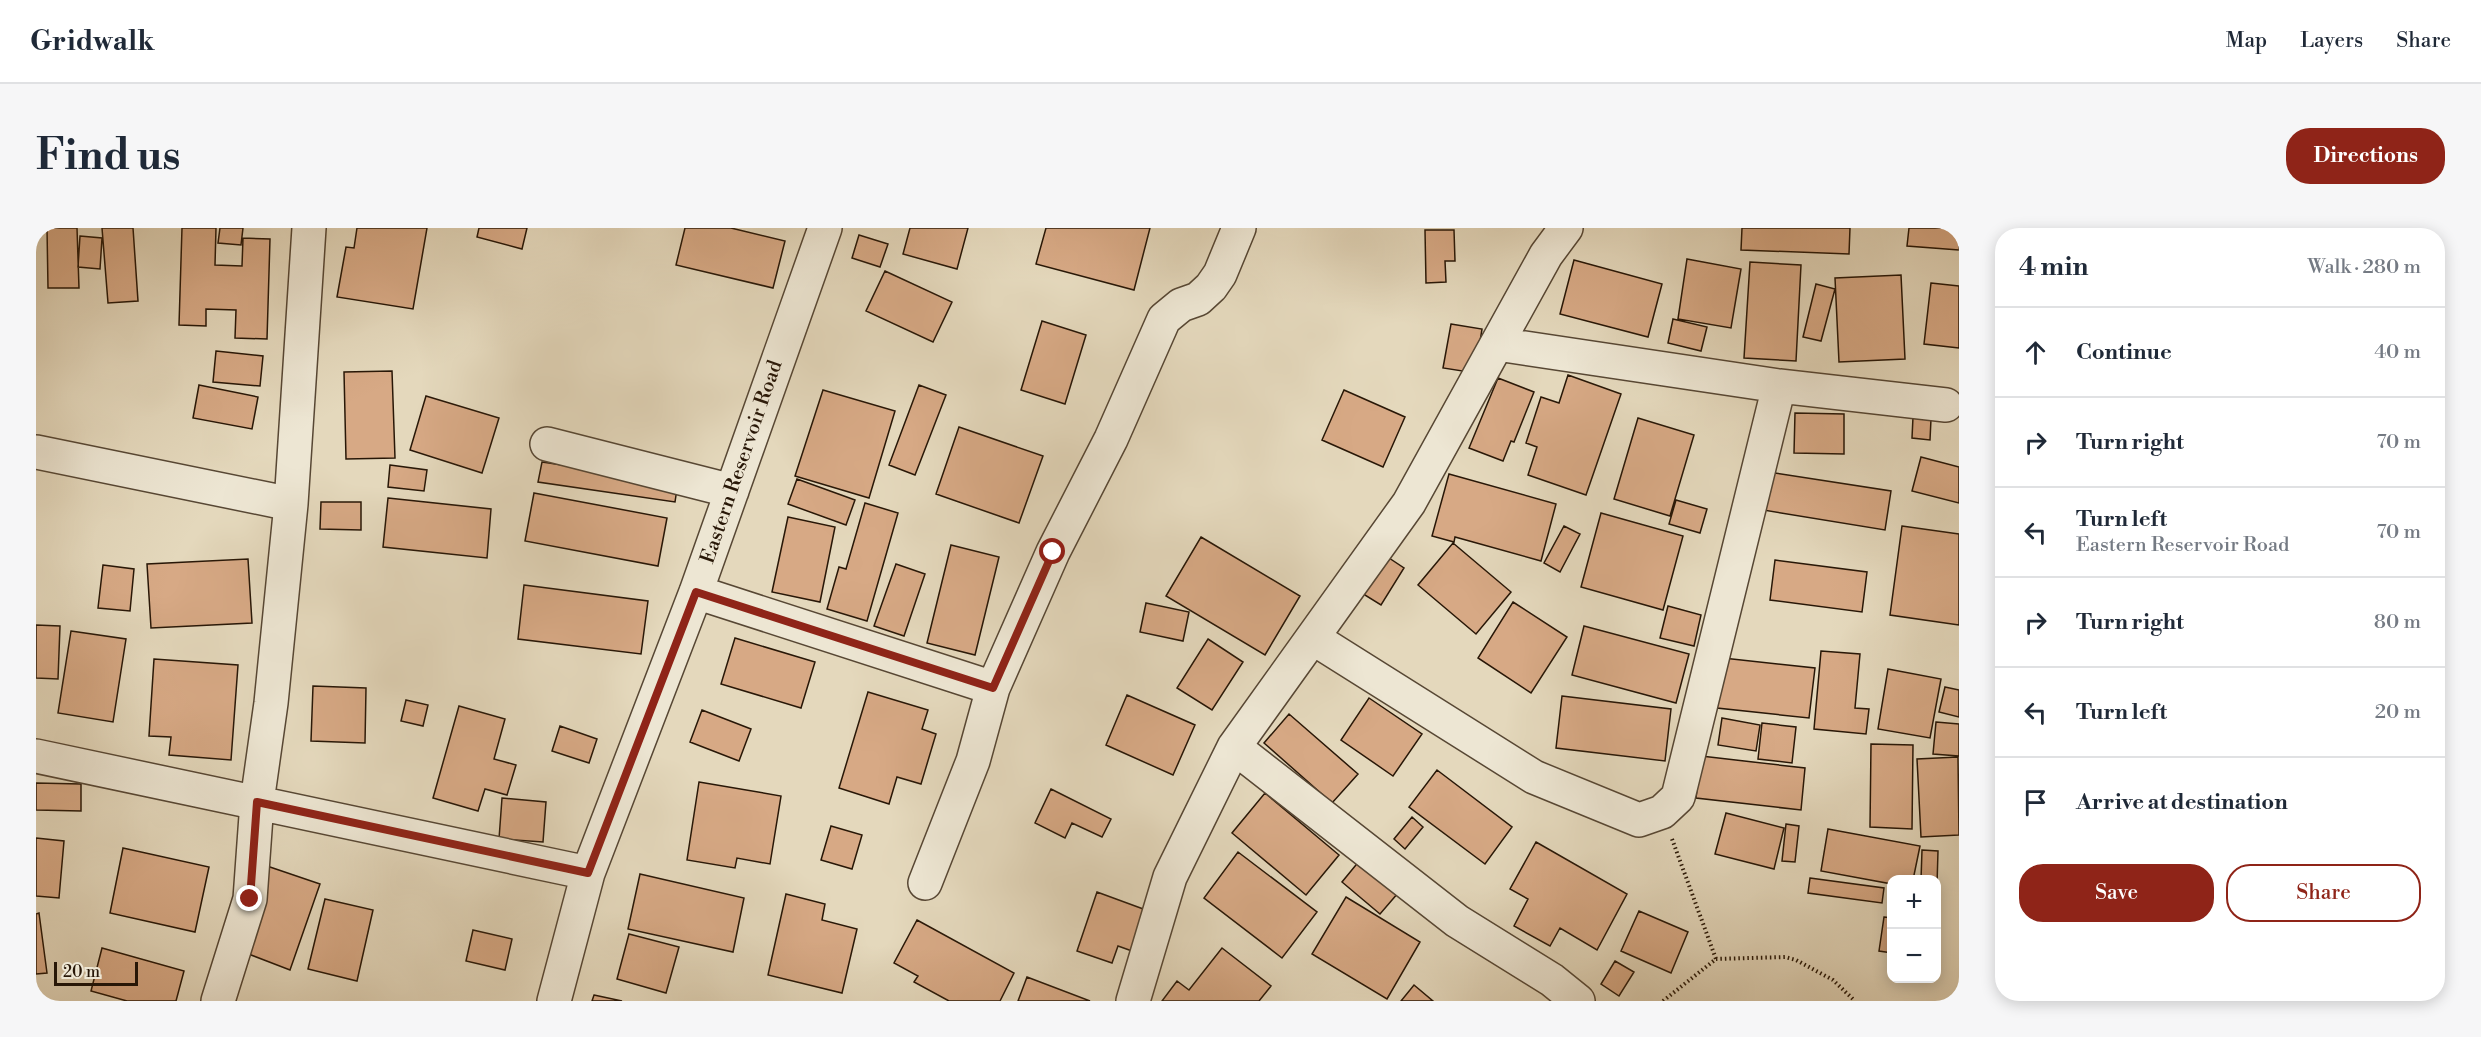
<!DOCTYPE html>
<html lang="en">
<head>
<meta charset="utf-8">
<style>
	body { margin:0; font-family:"Libre Bodoni",serif; background:#f6f6f7; color:#1f2937 }
	.controls { position:absolute; right:18px; bottom:18px; display:grid; overflow:hidden; border-radius:12px; box-shadow:0 3px 15px #0003 }
	.controls button { width:54px; height:54px; display:grid; place-items:center; padding:0; border:0; border-bottom:2px solid #e0e1e3; background:#fff; color:#1f2937; font:30px sans-serif }
	.scale { position:absolute; left:18px; bottom:15px; width:84px; box-sizing:border-box; padding-left:6px; border:3px solid #281707; border-top:0; font-size:16px; line-height:21px; white-space:nowrap; color:#281707; -webkit-text-stroke:4px #ede6d3; paint-order:stroke }
	.stop { position:absolute; width:18px; height:18px; margin:-14px; border:4px solid #8f2418; border-radius:50%; background:#fff }
	.stop.end { background:#8f2418; border-color:#fff; box-shadow:0 2px 6px #0008 }
	.list { margin:0; padding:0; list-style:none }
	h2 { display:flex; justify-content:space-between; align-items:center; height:78px; margin:0; padding:0 24px; font-size:26px }
	h2 small { font-size:20px; font-weight:400; color:#747a83 }
	.list li { display:grid; grid-template-columns:39px 1fr auto; gap:18px; align-items:center; box-sizing:border-box; height:90px; padding:0 24px; border-top:2px solid #e0e1e3 }
	.list b { display:block; font-size:22px; white-space:nowrap }
	.list p { margin:0; font-size:20px; white-space:nowrap; color:#747a83 }
	.list em { font-size:20px; font-style:normal; color:#747a83 }
	.actions { display:flex; gap:12px; padding:18px 24px }
	.actions a { flex:1; padding:14px 0; border:2px solid #8f2418; border-radius:24px; text-align:center; font-size:21px; color:#8f2418 }
	.actions .main { background:#8f2418; color:#fff }
	.icon { flex:none; width:33px; height:33px; fill:none; stroke:currentColor; stroke-width:2; stroke-linecap:round; stroke-linejoin:round }
	.map { position:relative; flex:none; width:1923px; height:773px; overflow:hidden; border-radius:24px }
	header { display:flex; align-items:center; gap:36px; box-sizing:border-box; height:84px; padding:0 30px; background:#fff; border-bottom:2px solid #e0e1e3 }
	header strong { font-size:28px }
	nav { display:flex; gap:33px; margin-inline-start:auto; font-size:21px }
	.intro { display:flex; align-items:center; justify-content:space-between; box-sizing:border-box; height:144px; padding:0 36px }
	h1 { margin:0; font-size:42px }
	.button { padding:15px 27px; border-radius:24px; background:#8f2418; color:#fff; font-size:21px; font-weight:700 }
	main { display:flex; gap:36px; padding:0 36px }
	aside { flex:1; background:#fff; border-radius:24px; box-shadow:0 3px 15px #0003 }
	.map>svg:first-child { display:block }
	.building { fill:#d7a985; stroke:#281707; stroke-width:1.5 }
	.lines { fill:none; stroke-linecap:round; stroke-linejoin:round }
	.minor-casing { stroke:#574734; stroke-width:36 }
	.path { stroke:#281707; stroke-width:4; stroke-dasharray:1.5 3; stroke-linecap:butt }
	.minor { stroke:#ede6d3; stroke-width:33 }
	.route { stroke:#8f2418; stroke-width:8 }
	.labels { text-anchor:middle; dominant-baseline:central; stroke-width:4.5; stroke-linejoin:round; paint-order:stroke }
	.street-label { font-size:20px; fill:#281707; stroke:#ede6d3 }
</style>
</head>
<body>
<header>
<strong>Gridwalk</strong>
<nav><a>Map</a><a>Layers</a><a>Share</a></nav>
</header>
<div class="intro"><h1>Find us</h1><a class="button">Directions</a></div>
<main>
<div class="map">
<svg width="1923" height="773" viewBox="0 0 1923 773">
	<rect width="100%" height="100%" fill="#e4d8bc"/>
	<filter id="stains"><feTurbulence type="fractalNoise" baseFrequency=".00333" numOctaves="4"/><feColorMatrix values="0 0 0 0 .2 0 0 0 0 .09 0 0 0 0 .02 0 0 0 .5 -.17"/></filter>
	<radialGradient id="worn" r=".72"><stop offset=".6" stop-color="#630" stop-opacity="0"/><stop offset="1" stop-color="#630" stop-opacity=".3"/></radialGradient>
	<path class="building" d="M11,0H41L43,60H12Z
		M66,0H97L102,73L72,75Z
		M146,0H180L179,37L206,38L207,10L234,11L231,111L199,110L200,82L170,81V98L143,97Z
		M184,0H207L205,17L182,15Z
		M321,0H391L377,81L301,69L310,19L318,20Z
		M443,0H491L486,21L441,9Z
		M649,0H695L749,13L737,60L640,37Z
		M874,0H932L921,41L867,26Z
		M1010,0H1114L1098,62L1000,36Z
		M1706,0H1814L1813,26L1705,22Z
		M1873,0H1923V22L1871,18Z
		M1389,2H1418L1419,33H1409L1410,54L1390,55Z
		M823,7L852,16L844,39L816,30Z
		M44,8L66,10L64,41L42,39Z
		M1651,31L1705,41L1695,100L1642,91Z
		M1538,32L1626,56L1612,109L1524,86Z
		M1714,34L1765,37L1760,133L1708,130Z
		M849,43L916,74L897,114L830,83Z
		M1865,47L1869,131L1803,134L1799,50Z
		M1895,55L1923,58V120L1888,116Z
		M1780,56L1799,61L1785,113L1767,109Z
		M1637,91L1671,99L1665,123L1632,115Z
		M1006,93L1050,107L1029,176L985,162Z
		M1415,96L1446,101L1439,145L1407,140Z
		M180,123L227,128L224,158L177,154Z
		M356,143L359,230L310,231L308,144Z
		M1532,147L1585,166L1550,267L1492,247L1501,219L1490,215L1505,169L1523,175Z
		M1462,150L1498,164L1478,214L1475,213L1467,233L1433,220Z
		M163,157L222,169L216,201L157,190Z
		M883,157L910,167L879,247L853,237Z
		M787,162L859,183L833,270L759,248Z
		M1308,162L1369,189L1347,239L1286,212Z
		M390,168L463,190L446,245L374,222Z
		M1759,185L1808,186V226L1758,225Z
		M1877,189L1895,191L1894,212L1876,210Z
		M1602,190L1658,207L1634,288L1578,271Z
		M923,199L1007,228L983,295L900,266Z
		M1885,229L1923,239V275L1876,263Z
		M506,234L642,254L639,274L502,254Z
		M354,237L391,242L388,263L352,259Z
		M1732,244L1855,263L1849,302L1727,282Z
		M1413,246L1520,276L1505,333L1419,309L1418,314L1396,308Z
		M761,251L819,272L810,297L752,276Z
		M498,265L631,290L622,338L489,313Z
		M352,270L455,281L451,330L347,319Z
		M1640,272L1671,281L1664,305L1633,296Z
		M285,274H325V302L284,301Z
		M829,275L862,285L831,393L791,381L803,339L810,341Z
		M1565,285L1647,308L1627,382L1545,359Z
		M752,289L799,299L784,374L736,364Z
		M1528,298L1544,306L1524,344L1508,335Z
		M1866,298L1923,306V397L1854,387Z
		M1165,309L1264,368L1229,427L1130,368Z
		M1417,315L1475,364L1440,406L1382,357Z
		M915,317L963,329L939,427L891,415Z
		M1347,326L1368,340L1345,377L1324,364Z
		M212,331L216,395L115,400L111,336Z
		M1739,332L1831,344L1826,384L1734,372Z
		M860,336L889,346L868,408L838,398Z
		M67,337L98,341L94,383L62,380Z
		M488,357L612,373L605,426L482,411Z
		M1477,374L1531,409L1495,465L1442,430Z
		M1110,375L1153,384L1147,413L1104,404Z
		M1632,378L1665,387L1658,418L1624,410Z
		M0,397L24,398L22,451L0,450Z
		M1548,398L1653,426L1640,475L1536,447Z
		M35,403L90,411L77,494L22,485Z
		M699,410L779,434L765,480L685,456Z
		M1172,411L1207,434L1176,482L1141,460Z
		M1785,423L1824,426L1819,480L1833,481L1830,506L1778,501Z
		M1687,430L1779,440L1773,490L1681,480Z
		M118,431L202,437L195,532L133,527L135,509L113,508Z
		M1852,441L1905,451L1894,510L1842,501Z
		M277,458L330,460L329,515L275,513Z
		M1909,459L1923,462V489L1903,484Z
		M832,464L892,482L886,501L900,506L885,556L861,549L853,576L803,560Z
		M1091,467L1159,497L1137,547L1070,517Z
		M1526,468L1635,481L1629,533L1520,520Z
		M1333,470L1386,506L1357,548L1305,512Z
		M370,472L392,477L387,498L365,493Z
		M423,478L469,491L458,531L480,537L471,567L449,561L442,583L397,570Z
		M666,482L715,501L703,533L654,514Z
		M1253,486L1322,546L1296,575L1228,515Z
		M1686,490L1724,497L1720,523L1682,517Z
		M1900,494L1923,496V528L1897,526Z
		M1726,495L1760,499L1756,535L1722,531Z
		M524,498L561,511L553,535L516,523Z
		M1835,516L1877,517L1876,601L1834,599Z
		M1665,528L1769,540L1765,582L1660,570Z
		M1922,529L1923,607L1885,609L1881,531Z
		M1401,542L1476,599L1449,636L1373,579Z
		M663,554L745,568L734,636L701,630L699,640L651,632Z
		M0,555L45,556V583L0,582Z
		M1015,561L1075,591L1066,609L1036,595L1029,610L999,595Z
		M1229,565L1303,627L1270,667L1196,605Z
		M466,570L510,574L507,614L463,611Z
		M1690,585L1748,600L1738,641L1679,626Z
		M1376,589L1387,599L1369,621L1358,611Z
		M1750,596L1763,598L1759,634L1746,633Z
		M795,598L826,607L816,641L785,632Z
		M1792,601L1884,618L1877,652H1856V656L1785,643Z
		M0,610L28,613L23,670L0,668Z
		M1500,614L1591,666L1561,722L1524,700L1514,718L1478,698L1492,671L1474,661Z
		M87,620L173,639L159,704L74,685Z
		M1886,622L1902,623L1901,657L1900,652H1885Z
		M1202,624L1281,684L1246,730L1168,670Z
		M1324,632L1362,665L1344,686L1306,654Z
		M231,638L284,656L254,742L202,722Z
		M604,646L708,670L697,724L592,701Z
		M1774,650L1848,660L1846,675L1772,665Z
		M1061,664L1110,682L1096,723L1082,718L1076,735L1041,723Z
		M750,666L789,676L786,692L821,701L806,765L732,747Z
		M1310,669L1384,714L1351,771L1276,726Z
		M289,671L337,682L321,753L272,741Z
		M1603,683L1652,704L1635,745L1585,723Z
		M3,685L11,745L0,746V686Z
		M1848,689L1856,690V725L1843,723Z
		M881,692L978,745L964,773H913L878,754L882,748L858,735Z
		M437,702L476,711L469,742L430,733Z
		M593,706L643,719L630,765L581,751Z
		M66,720L148,743L140,773H91L55,763Z
		M1186,720L1235,758L1223,773H1126L1141,753L1153,762Z
		M1579,733L1598,744L1583,768L1565,756Z
		M991,749L1054,773H982Z
		M1378,757L1397,773H1365Z
		M558,767L586,773H556Z"/>
	<g class="lines">
		<g class="minor-casing">
			<path id="minor" d="M1461,116L1743,158L1910,177
				M511,216L696,263
				M0,224L255,276
				M660,364L957,460
				M1277,410L1498,549L1603,592L1626,584L1642,569L1743,158
				M1198,519L1421,693L1516,752L1542,773
				M0,528L552,645
				M889,655L937,533L957,460L1017,324L1075,211L1128,91L1145,77L1162,71L1175,59L1184,46L1203,0
				M182,773L214,671L221,574L235,475L255,276L273,0
				M518,773L552,645L660,364L789,0
				M1097,773L1134,649L1198,519L1373,275L1510,27L1530,0"/>
		</g>
		<path class="path" d="M1636,611L1680,731
			M1627,773L1680,731L1749,729L1760,732L1797,752L1819,773"/>
		<use href="#minor" class="minor"/>
	</g>
	<g class="lines">
		<path class="route" d="M214,671L221,574L552,645L660,364L957,460L1017,324"/>
	</g>
	<g class="labels">
		<g class="street-label">
			<text transform="translate(706 234) rotate(-71)">Eastern Reservoir Road</text>
		</g>
	</g>
	<rect width="100%" height="100%" filter="url(#stains)"/>
	<rect width="100%" height="100%" fill="url(#worn)"/>
</svg>
<div class="controls">
<button>+</button>
<button>−</button>
</div>
<div class="scale">20 m</div>
<div class="stop" style="left:1017px;top:324px"></div>
<div class="stop end" style="left:214px;top:671px"></div>
</div>
<aside>
<h2>4 min<small>Walk · 280 m</small></h2>
<ul class="list">
<li><svg class="icon" aria-label="ahead" viewBox="0 0 24 24"><path d="M12 20V5M6 11l6-6 6 6"/></svg><div><b>Continue</b></div><em>40 m</em></li>
<li><svg class="icon" aria-label="right" viewBox="0 0 24 24"><path d="M7 20v-9h11M14 6l5 5-5 5"/></svg><div><b>Turn right</b></div><em>70 m</em></li>
<li><svg class="icon" aria-label="left" viewBox="0 0 24 24"><path d="M17 20v-9H6M10 6l-5 5 5 5"/></svg><div><b>Turn left</b><p>Eastern Reservoir Road</p></div><em>70 m</em></li>
<li><svg class="icon" aria-label="right" viewBox="0 0 24 24"><path d="M7 20v-9h11M14 6l5 5-5 5"/></svg><div><b>Turn right</b></div><em>80 m</em></li>
<li><svg class="icon" aria-label="left" viewBox="0 0 24 24"><path d="M17 20v-9H6M10 6l-5 5 5 5"/></svg><div><b>Turn left</b></div><em>20 m</em></li>
<li><svg class="icon" aria-label="arrive" viewBox="0 0 24 24"><path d="M6 21V4h12l-3 4 3 4H6"/></svg><div><b>Arrive at destination</b></div></li>
</ul>
<div class="actions"><a class="main">Save</a><a>Share</a></div>
</aside>
</main>
</body>
</html>
